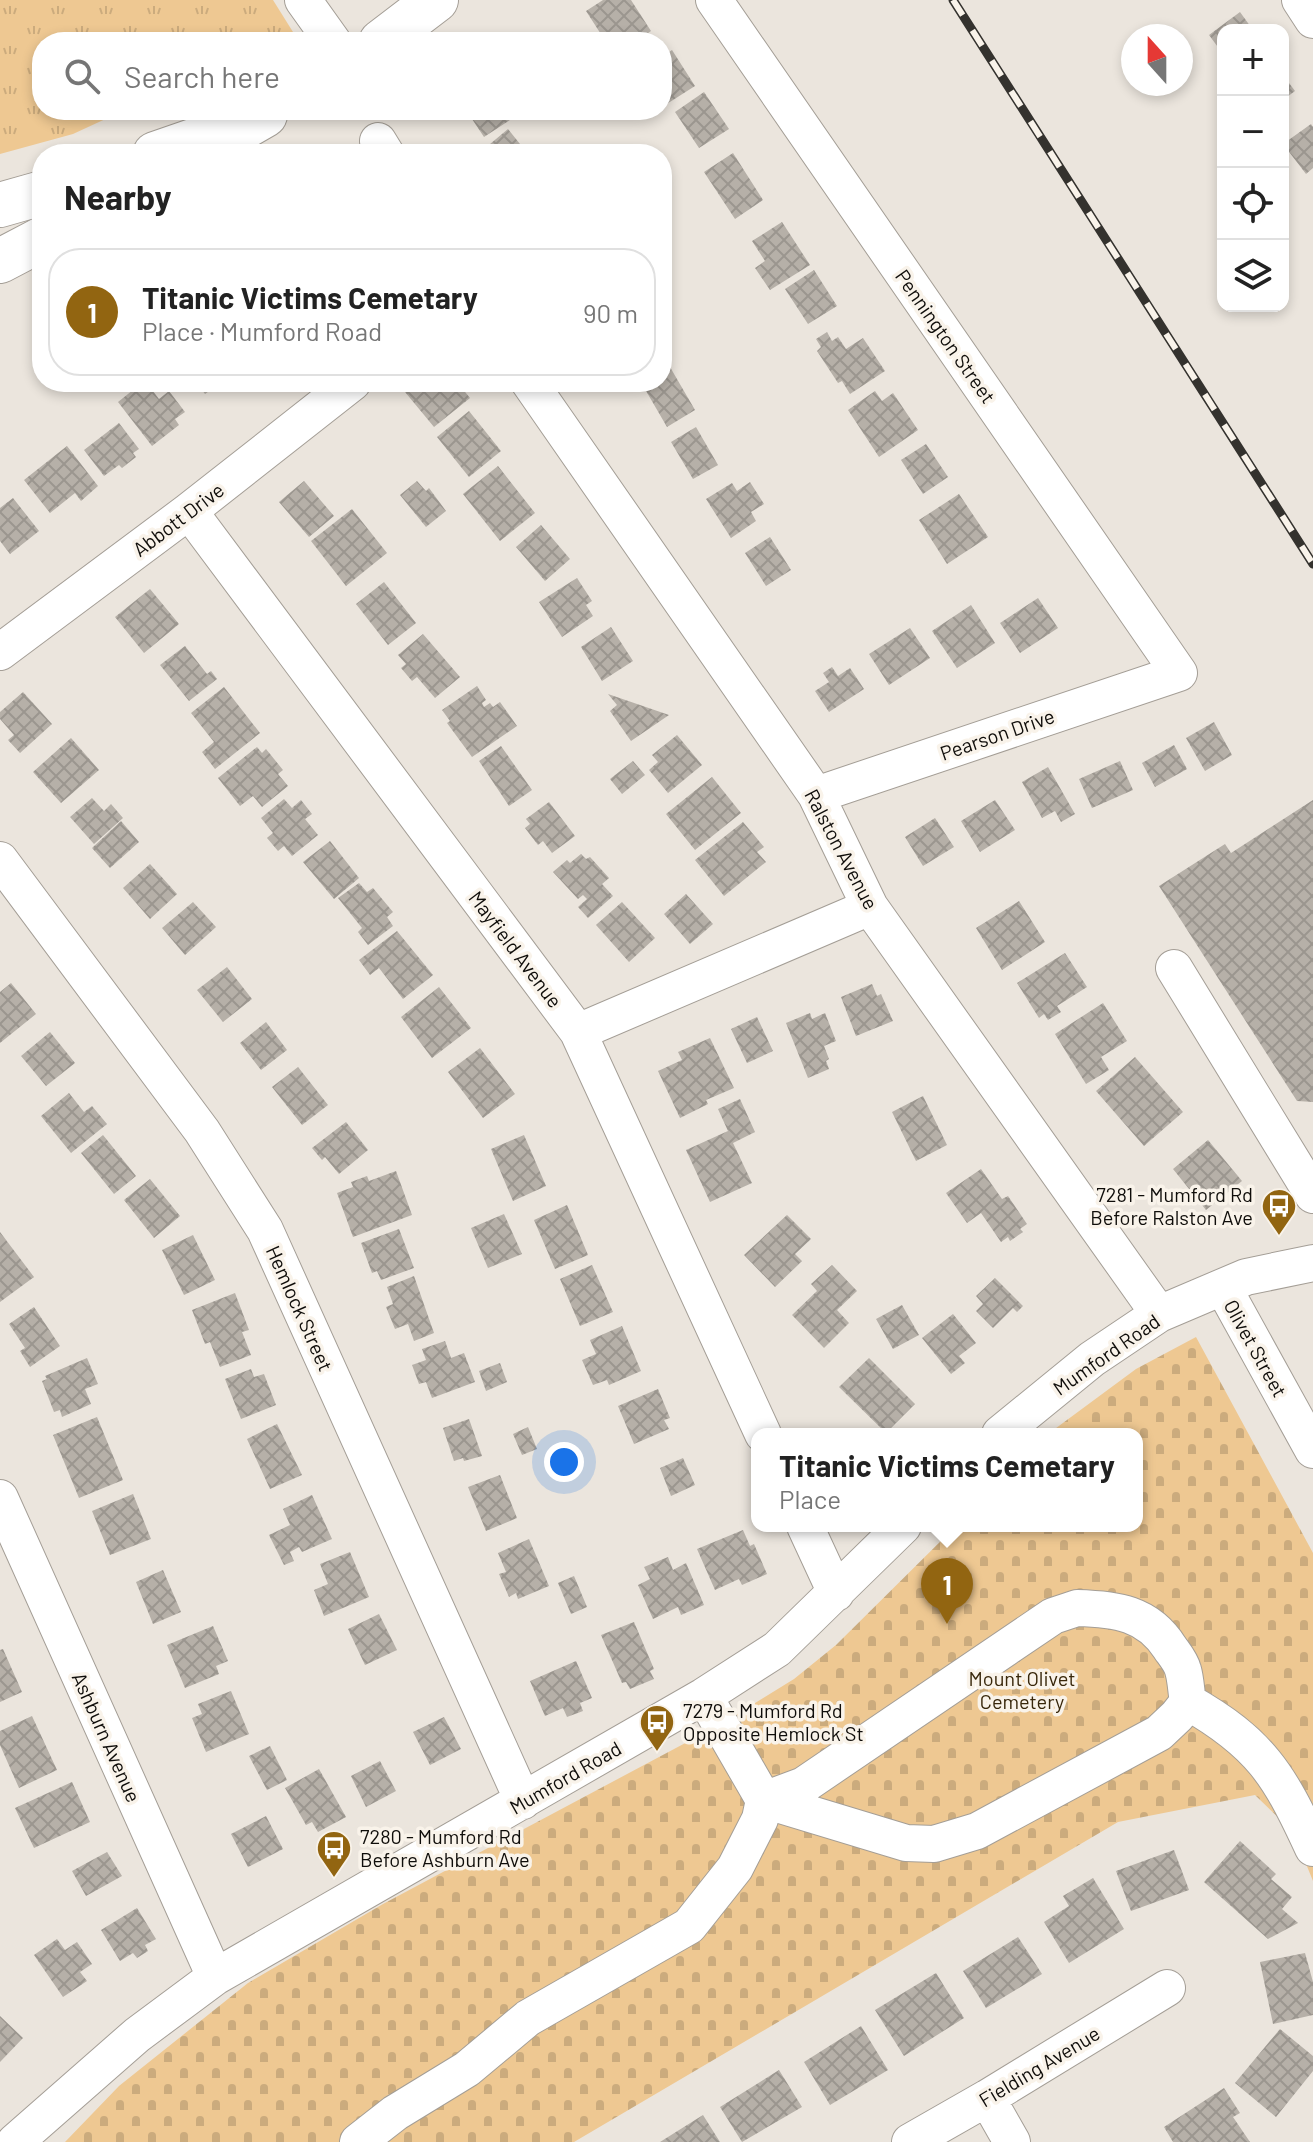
<!DOCTYPE html>
<html lang="en">
<head>
<meta charset="utf-8">
<style>
	body { margin:0; font-family:Barlow,sans-serif; background:#f6f6f6; color:#222 }
	.controls { position:absolute; right:24px; top:24px; display:grid; overflow:hidden; border-radius:16px; box-shadow:0 4px 12px #0003 }
	.controls button { width:72px; height:72px; display:grid; place-items:center; padding:0; border:0; border-bottom:2px solid #e0e0e0; background:#fff; color:#222; font:40px sans-serif }
	.compass { position:absolute; left:1121px; top:24px; width:72px; height:72px; border-radius:50%; background:#fff; box-shadow:0 4px 12px #0003; rotate:339deg }
	.you { position:absolute; left:564px; top:1462px; width:28px; height:28px; margin:-20px; border:6px solid #fff; border-radius:50%; background:#1a73e8; box-shadow:0 0 0 12px #1a73e833 }
	.badge { display:grid; place-items:center; width:52px; height:52px; border-radius:50%; background:#926511; color:#fff; font-size:26px; font-weight:700 }
	.pin { position:absolute; translate:-50% -66px; filter:drop-shadow(0 2px 4px #0008) }
	.pin::after { content:''; position:absolute; top:42px; width:28px; height:24px; background:inherit; clip-path:polygon(0 0,100% 0,50% 100%) }
	.popup { position:absolute; left:751px; top:1428px; width:392px; height:104px; box-sizing:border-box; display:grid; place-content:center; border-radius:16px; background:#fff; filter:drop-shadow(0 2px 6px #0005); font-size:26px; white-space:nowrap; color:#767676 }
	.popup b { font-size:30px; color:#222 }
	.popup::after { content:''; position:absolute; left:50%; top:100%; margin-left:-16px; border:16px solid transparent; border-top-color:#fff }
	.list { margin:0; padding:0; list-style:none }
	h2 { display:flex; justify-content:space-between; align-items:center; height:104px; margin:0; padding:0 32px; font-size:34px }
	h2 small { font-size:26px; font-weight:400; color:#767676 }
	.list li { display:grid; grid-template-columns:52px 1fr auto; gap:24px; align-items:center; box-sizing:border-box; height:128px; margin:0 16px 16px; padding:0 16px; border:2px solid #e0e0e0; border-radius:32px }
	.list b { display:block; font-size:30px; white-space:nowrap }
	.list p { margin:0; font-size:26px; white-space:nowrap; color:#767676 }
	.list em { font-size:26px; font-style:normal; color:#767676 }
	.icon { flex:none; width:44px; height:44px; fill:none; stroke:currentColor; stroke-width:2; stroke-linecap:round; stroke-linejoin:round }
	.map { position:relative; flex:none; width:1313px; height:2142px; overflow:hidden }
	.search { position:absolute; background:#fff; box-shadow:0 4px 12px #0003; left:32px; top:32px; width:640px; height:88px; display:flex; align-items:center; gap:20px; box-sizing:border-box; padding:0 28px; border-radius:32px; color:#767676; font-size:30px }
	.panel { position:absolute; background:#fff; box-shadow:0 4px 12px #0003; left:32px; top:144px; width:640px; height:248px; border-radius:32px }
	.map>svg:first-child { display:block }
	.cemetery { fill:url(#cemetery-stones) }
	.park { fill:url(#park-tufts) }
	.building { fill:url(#building-cross-hatch) }
	.lines { fill:none; stroke-linecap:round; stroke-linejoin:round }
	.minor-casing { stroke:#a49e96; stroke-width:38 }
	.major-casing { stroke:#a49e96; stroke-width:46 }
	.highway-casing { stroke:#a49e96; stroke-width:46 }
	.minor { stroke:#fff; stroke-width:36 }
	.major { stroke:#fff; stroke-width:44 }
	.highway { stroke:#fff; stroke-width:44 }
	.rail-casing { stroke:#34322e; stroke-width:9 }
	.rail { stroke:#f9f3ea; stroke-width:6; stroke-dasharray:18; stroke-linecap:butt }
	.labels { text-anchor:middle; dominant-baseline:central; stroke-width:7; stroke-linejoin:round; paint-order:stroke }
	.street-label { font-size:20px; fill:#0f0d0a; stroke:#f9f3ea }
	.poi-label { font-size:20px; fill:#0f0d0a; stroke:#f9f3ea; text-anchor:start }
	.park-label { font-size:20px; fill:#38270b; stroke:#f9f3ea }
</style>
</head>
<body>
<div class="map">
<svg width="1313" height="2142" viewBox="0 0 1313 2142">
	<defs>
		<pattern id="cemetery-stones" width="16" height="16" patternUnits="userSpaceOnUse" patternTransform="scale(2)"><rect width="16" height="16" fill="#eec892"/><path d="M2 7V4a2 2 0 0 1 4 0v3zM10 15v-3a2 2 0 0 1 4 0v3z" fill="#cbab7d"/></pattern>
		<pattern id="park-tufts" width="24" height="20" patternUnits="userSpaceOnUse" patternTransform="scale(2)"><rect width="24" height="20" fill="#eec892"/><path d="M3 7l-1-3M5 7V3M7 7l1-3M15 17l-1-3M17 17v-4M19 17l1-3" fill="none" stroke="#cbab7d"/></pattern>
		<pattern id="building-cross-hatch" width="8" height="8" patternUnits="userSpaceOnUse" patternTransform="scale(2)"><rect width="8" height="8" fill="#b6b0a8"/><path d="M0 0l8 8M0 8l8-8" fill="none" stroke="#9b968f"/></pattern>
	</defs>
	<rect width="100%" height="100%" fill="#ebe5dd"/>
	<path class="cemetery" d="M1196,1337L1313,1553V1881L1293,1832L1255,1795L1118,1822L574,2142H65L119,2086L248,1983L383,1904L721,1724L794,1679L836,1645L956,1526H1137V1434H1048L1136,1369Z"/>
	<path class="park" d="M0,0H273L293,32L271,42H42V110H125L73,134L0,154Z"/>
	<path class="building" d="M603,0H631L651,31L635,42H606L586,11Z
		M1240,12L1253,30H1223V54L1209,35Z
		M672,50L695,86L662,107V57Z
		M1283,75L1295,91L1283,100Z
		M704,92L729,129L699,148L675,112Z
		M466,110H507L513,118L484,137Z
		M641,110H658L646,118Z
		M1311,124L1313,127V168L1306,174L1283,144Z
		M508,129L528,154H487L484,149Z
		M733,153L763,200L735,219L704,172Z
		M782,222L810,265L770,290L755,268L765,261L752,241Z
		M814,270L837,306L808,324L785,289Z
		M827,332L832,341L838,337L846,349L863,338L885,371L850,394L842,381L838,383L817,351L821,347L816,339Z
		M670,367L695,410L667,427L642,384L662,382V372Z
		M143,382H146L159,399L169,391L185,412L175,419L179,425L152,446L118,402Z
		M196,382H222L205,394Z
		M418,382H457L470,398L434,427L405,392Z
		M875,391L882,401L893,393L918,430L879,457L848,410Z
		M469,411L501,451L469,477L437,437Z
		M119,423L139,449L133,453L136,457L122,468L119,465L104,476L84,450Z
		M696,427L718,465L693,479L671,442Z
		M926,444L948,477L923,494L901,460Z
		M67,446L98,486L81,501L75,493L50,513L24,480Z
		M498,466L535,513L500,541L463,494Z
		M304,481L334,516L309,537L279,502Z
		M417,481L426,491L429,488L446,511L426,527L400,495Z
		M750,482L764,504L751,512L756,521L731,538L706,499L732,483L737,491Z
		M959,494L988,537L947,564L919,520Z
		M13,498L39,531L10,554L0,541V508Z
		M352,509L387,553L346,586L311,541Z
		M541,525L570,559L545,581L516,547Z
		M770,537L791,570L766,586L745,553Z
		M577,578L592,601L586,605L593,616L562,637L539,602Z
		M384,582L416,623L388,645L356,604Z
		M150,589L179,624L144,653L115,617Z
		M1038,598L1058,628L1020,653L1000,623Z
		M971,605L995,643L957,668L932,631Z
		M611,627L633,661L602,681L581,647Z
		M910,628L930,658L889,685L869,654Z
		M423,634L460,677L435,698L417,677L412,681L401,668L406,664L398,655Z
		M185,646L207,674L211,671L217,679L189,701L160,665Z
		M832,667L838,676L850,668L864,689L829,712L815,691L829,682L823,673Z
		M477,686L486,700L482,703L484,707L490,703L493,707L500,702L517,726L472,757L447,723L450,721L442,710Z
		M224,687L260,733L215,769L202,752L214,742L191,713Z
		M23,692L52,724L20,753L8,740L14,735L0,719V712Z
		M608,694L669,715L631,741L610,711L617,705Z
		M1214,722L1232,755L1205,771L1186,738Z
		M677,735L702,765L668,793L649,770L658,762L652,755Z
		M71,738L99,770L61,803L33,772Z
		M1174,745L1187,769L1155,787L1142,763Z
		M501,746L532,790L509,806L479,761Z
		M257,747L262,753L266,749L283,770L278,774L288,786L262,807L253,796L240,806L218,778Z
		M633,761L645,775L622,794L610,779Z
		M1120,761L1133,790L1092,808L1079,779Z
		M1048,767L1075,814L1061,822L1055,811L1042,818L1022,782Z
		M712,777L741,813L695,850L666,814Z
		M92,798L104,811L111,804L123,818L94,844L70,817Z
		M284,799L292,808L301,800L312,814L305,819L318,835L292,856L284,846L278,851L267,838L273,833L261,818Z
		M995,800L1015,830L980,852L961,821Z
		M1313,800V1102L1297,1101L1159,886L1225,844L1231,853Z
		M549,802L575,836L552,853L543,841L538,845L525,828L530,824L526,819Z
		M935,818L954,847L923,866L905,837Z
		M121,821L139,842L110,868L92,848Z
		M743,822L764,847L757,852L766,862L724,896L695,860Z
		M330,841L359,878L334,899L303,862Z
		M581,854L586,859L590,857L609,878L602,884L613,896L588,918L578,907L587,899L583,895L578,899L553,872L567,860L570,863Z
		M150,864L177,894L150,919L123,888Z
		M359,883L367,892L373,888L393,912L387,917L393,926L368,945L358,932L362,928L338,898Z
		M686,894L713,924L690,944L664,914Z
		M1019,901L1045,942L1002,970L976,928Z
		M193,902L216,927L185,955L162,928Z
		M622,902L655,938L629,962L596,925Z
		M397,931L433,975L403,999L379,968L370,975L359,960Z
		M1065,953L1087,987L1057,1006L1061,1012L1048,1020L1044,1014L1039,1018L1017,983Z
		M227,967L252,999L223,1022L197,990Z
		M11,983L36,1014L0,1043V992Z
		M872,984L877,996L881,994L893,1021L856,1036L841,997Z
		M439,987L471,1028L432,1058L401,1017Z
		M1103,1003L1127,1041L1101,1057L1109,1070L1086,1084L1055,1034Z
		M810,1013L812,1019L825,1013L836,1041L824,1046L829,1059L826,1061L829,1069L808,1078L786,1023Z
		M757,1017L773,1051L747,1063L731,1029Z
		M266,1022L287,1050L261,1070L240,1043Z
		M50,1032L75,1063L46,1086L21,1056Z
		M710,1038L734,1088L706,1100L708,1104L680,1118L658,1071L682,1060L678,1052Z
		M480,1048L515,1094L483,1118L448,1072Z
		M1135,1057L1183,1112L1144,1146L1096,1091Z
		M298,1067L328,1105L302,1125L272,1087Z
		M69,1093L84,1112L92,1106L107,1124L71,1153L41,1116Z
		M923,1096L947,1145L916,1161L892,1112Z
		M740,1099L755,1132L733,1143L752,1183L710,1202L686,1150L728,1131L718,1109Z
		M346,1122L368,1150L339,1174L325,1157L322,1160L312,1148Z
		M103,1135L136,1176L114,1194L81,1153Z
		M524,1135L546,1186L513,1201L491,1149Z
		M1208,1140L1242,1181L1206,1210L1173,1169Z
		M981,1169L1002,1199L1008,1196L1027,1224L1020,1229L1023,1232L1010,1241L1008,1237L1001,1242L981,1213L967,1223L946,1193Z
		M396,1171L412,1215L353,1237L337,1193L353,1187L351,1182L367,1176L369,1181Z
		M150,1179L180,1216L154,1238L124,1200Z
		M567,1205L588,1255L555,1269L534,1220Z
		M504,1214L522,1254L488,1268L471,1228Z
		M787,1215L811,1239L795,1254L802,1261L775,1287L744,1255Z
		M399,1229L414,1268L381,1280L377,1271L372,1273L361,1243Z
		M0,1232L34,1277L0,1302Z
		M193,1235L215,1280L184,1295L162,1250Z
		M592,1265L613,1312L580,1326L560,1279Z
		M832,1265L857,1291L837,1310L849,1323L824,1348L792,1315L817,1291L811,1284Z
		M414,1276L434,1333L414,1341L408,1324L395,1329L386,1307L393,1304L387,1287Z
		M995,1278L1023,1306L1017,1312L1013,1308L993,1328L976,1311L983,1304L976,1296Z
		M235,1293L249,1330L242,1332L251,1355L220,1367L210,1342L205,1344L192,1310Z
		M902,1305L919,1335L893,1349L876,1319Z
		M34,1307L60,1346L30,1367L20,1351L25,1348L9,1324Z
		M953,1314L976,1343L959,1356L965,1363L951,1374L922,1338Z
		M622,1326L641,1371L609,1385L607,1380L593,1385L582,1360L596,1354L590,1340Z
		M445,1341L451,1358L464,1353L475,1382L432,1398L426,1382L419,1384L412,1365L426,1360L422,1349Z
		M87,1358L98,1384L85,1389L91,1404L62,1417L60,1410L54,1412L42,1381L47,1379L45,1376Z
		M869,1358L915,1404L886,1433L839,1387Z
		M500,1363L507,1382L486,1391L479,1371Z
		M251,1369L254,1377L264,1374L276,1405L241,1419L225,1379Z
		M658,1389L670,1418L664,1420L669,1429L634,1444L618,1406Z
		M97,1417L123,1480L79,1498L53,1435Z
		M469,1419L482,1456L464,1461L463,1458L454,1461L443,1428Z
		M277,1424L302,1475L270,1489L247,1439Z
		M528,1427L537,1449L522,1455L513,1434Z
		M683,1458L695,1485L671,1496L660,1468Z
		M500,1475L517,1518L486,1531L468,1487Z
		M133,1494L151,1539L110,1555L92,1511Z
		M312,1495L332,1539L302,1552L299,1547L290,1552L294,1561L284,1565L269,1535L290,1525L283,1509Z
		M743,1530L750,1546L754,1544L767,1574L742,1585L739,1579L715,1590L697,1549Z
		M529,1539L549,1586L518,1599L516,1593L509,1597L499,1574L506,1572L498,1553Z
		M350,1552L369,1597L324,1616L314,1590L328,1584L320,1564Z
		M668,1557L673,1570L686,1563L704,1605L681,1615L678,1607L653,1619L638,1585L650,1579L644,1567Z
		M163,1570L181,1612L153,1624L136,1582Z
		M574,1576L587,1607L571,1614L558,1583Z
		M379,1614L397,1650L365,1665L348,1629Z
		M634,1622L654,1669L650,1671L654,1679L630,1689L626,1682L622,1683L601,1635Z
		M213,1626L228,1661L216,1666L219,1674L185,1688L167,1645Z
		M3,1649L22,1692L0,1702V1650Z
		M576,1661L592,1698L580,1703L583,1711L567,1717L563,1708L545,1716L530,1681Z
		M231,1691L249,1734L206,1752L192,1718L202,1714L198,1704Z
		M32,1716L57,1770L19,1788L0,1745V1731Z
		M444,1717L461,1749L430,1765L413,1732Z
		M270,1746L287,1780L267,1790L249,1756Z
		M380,1761L396,1791L366,1807L351,1776Z
		M319,1769L346,1817L318,1832L312,1822L306,1825L285,1788Z
		M72,1782L90,1822L34,1848L15,1808Z
		M266,1816L283,1849L248,1867L231,1834Z
		M1240,1841L1276,1874L1271,1879L1292,1897L1282,1909L1298,1923L1268,1939L1204,1882Z
		M1174,1850L1189,1890L1131,1911L1116,1871Z
		M107,1852L122,1876L86,1896L72,1871Z
		M1093,1878L1124,1929L1069,1963L1044,1922L1069,1906L1063,1896Z
		M137,1908L156,1939L145,1945L148,1951L137,1958L133,1953L120,1961L101,1930Z
		M1018,1937L1042,1974L986,2008L963,1971Z
		M57,1939L65,1950L77,1942L92,1964L80,1972L87,1981L63,1997L34,1955Z
		M1305,1953L1313,1982V2015L1273,2024L1260,1962Z
		M936,1973L964,2018L904,2056L875,2010Z
		M0,2016L23,2038L0,2062Z
		M861,2026L888,2070L830,2105L804,2062Z
		M1280,2029L1313,2056V2071L1276,2117L1235,2083Z
		M779,2070L802,2107L742,2142L720,2107Z
		M1224,2088L1240,2113L1233,2117L1250,2142H1173L1164,2127Z
		M703,2115L720,2142H660Z"/>
	<g class="lines">
		<g class="minor-casing">
			<path id="minor" d="M303,0L333,42
				M714,0L1179,673L816,795
				M1300,0L1313,20
				M378,141L386,154
				M529,382L816,795L870,907L1159,1314
				M189,511L578,1032L763,1434
				M0,652L189,511L353,382
				M0,860L202,1131L265,1230L523,1801
				M1174,968L1313,1195
				M578,1032L870,907
				M1223,1287L1313,1450
				M1000,1434L1092,1359L1159,1314L1246,1277L1313,1263
				M0,1498L215,1977
				M805,1526L836,1593
				M1077,1608C1116,1609 1148,1613 1170,1648C1175,1655 1181,1662 1183,1670C1186,1680 1186,1691 1188,1702L1177,1716L1159,1733L977,1831L934,1844L906,1843L764,1800L804,1785L1053,1616Z
				M1188,1702C1260,1743 1279,1774 1313,1848
				M987,2098L1012,2142
				M15,2142L137,2035L215,1977L704,1696L777,1649L903,1526
				M358,2142L395,2113L467,2069L528,2018L689,1926L735,1868L760,1819L764,1800L704,1696
				M910,2142L987,2098L1167,1988"/>
		</g>
		<g class="major-casing">
			<path id="major" d="M381,42L436,0
				M155,154L236,126
				M0,205L42,193"/>
		</g>
		<g class="highway-casing">
			<path id="highway" d="M198,154L265,115
				M0,261L42,239"/>
		</g>
		<use href="#minor" class="minor"/>
		<use href="#major" class="major"/>
		<use href="#highway" class="highway"/>
		<g class="rail-casing">
			<path id="rail" d="M953,0L1313,564"/>
		</g>
		<use href="#rail" class="rail"/>
	</g>
	<defs>
		<g id="bus-pin" transform="scale(1.8)"><path d="M0 17L-7.5 6A9.5 9.5 0 1 1 7.5 6Z" fill="#926511" stroke="#f9f3ea"/><path d="M-5-6H5V4H4V6H2V4H-2V6H-4V4H-5ZM-3.5-4V0h7V-4ZM-3.5 1.2v1.5H-2V1.2ZM2 1.2v1.5H3.5V1.2Z" fill="#fff"/></g>
	</defs>
	<g fill-rule="evenodd">
		<use href="#bus-pin" x="1279" y="1206"/>
		<use href="#bus-pin" x="657" y="1722"/>
		<use href="#bus-pin" x="334" y="1848"/>
	</g>
	<g class="labels">
		<g class="street-label">
			<text transform="translate(946 336) rotate(55)">Pennington Street</text>
			<text transform="translate(178 519) rotate(-37)">Abbott Drive</text>
			<text transform="translate(997 734) rotate(-19)">Pearson Drive</text>
			<text transform="translate(842 849) rotate(62)">Ralston Avenue</text>
			<text transform="translate(516 949) rotate(53)">Mayfield Avenue</text>
			<text transform="translate(300 1308) rotate(66)">Hemlock Street</text>
			<text transform="translate(1256 1348) rotate(61)">Olivet Street</text>
			<text transform="translate(1106 1354) rotate(-35)">Mumford Road</text>
			<text transform="translate(107 1737) rotate(66)">Ashburn Avenue</text>
			<text transform="translate(565 1777) rotate(-30)">Mumford Road</text>
			<text transform="translate(1039 2066) rotate(-31)">Fielding Avenue</text>
		</g>
		<g class="poi-label">
			<text x="1253" y="1194" text-anchor="end">7281 - Mumford Rd<tspan x="1253" dy="23">Before Ralston Ave</tspan></text>
			<text x="683" y="1710">7279 - Mumford Rd<tspan x="683" dy="23">Opposite Hemlock St</tspan></text>
			<text x="360" y="1836">7280 - Mumford Rd<tspan x="360" dy="23">Before Ashburn Ave</tspan></text>
		</g>
		<g class="park-label">
			<text x="1022" y="1678">Mount Olivet<tspan x="1022" dy="23">Cemetery</tspan></text>
		</g>
	</g>
</svg>
<div class="controls">
<button>+</button>
<button>−</button>
<button><svg class="icon" aria-label="locate" viewBox="0 0 24 24"><circle cx="12" cy="12" r="6"/><path d="M12 2v4M12 18v4M2 12h4M18 12h4"/></svg></button>
<button><svg class="icon" aria-label="layers" viewBox="0 0 24 24"><path d="M12 4l9 5-9 5-9-5zM3 14l9 5 9-5"/></svg></button>
</div>
<svg class="compass" viewBox="-18 -18 36 36"><path d="M0-13l5 13h-10z" fill="#e53935"/><path d="M0 13l5-13h-10z" fill="#767676"/></svg>
<div class="you"></div>
<div class="pin badge" style="left:947px;top:1624px">1</div>
<div class="popup"><b>Titanic Victims Cemetary</b>Place</div>
<div class="search"><svg class="icon" aria-label="search" viewBox="0 0 24 24"><circle cx="10" cy="10" r="6"/><path d="M15 15l6 6"/></svg>Search here</div>
<section class="panel">
<h2>Nearby<small></small></h2>
<ul class="list">
<li><span class="badge">1</span><div><b>Titanic Victims Cemetary</b><p>Place · Mumford Road</p></div><em>90 m</em></li>
</ul>
</section>
</div>
</body>
</html>
